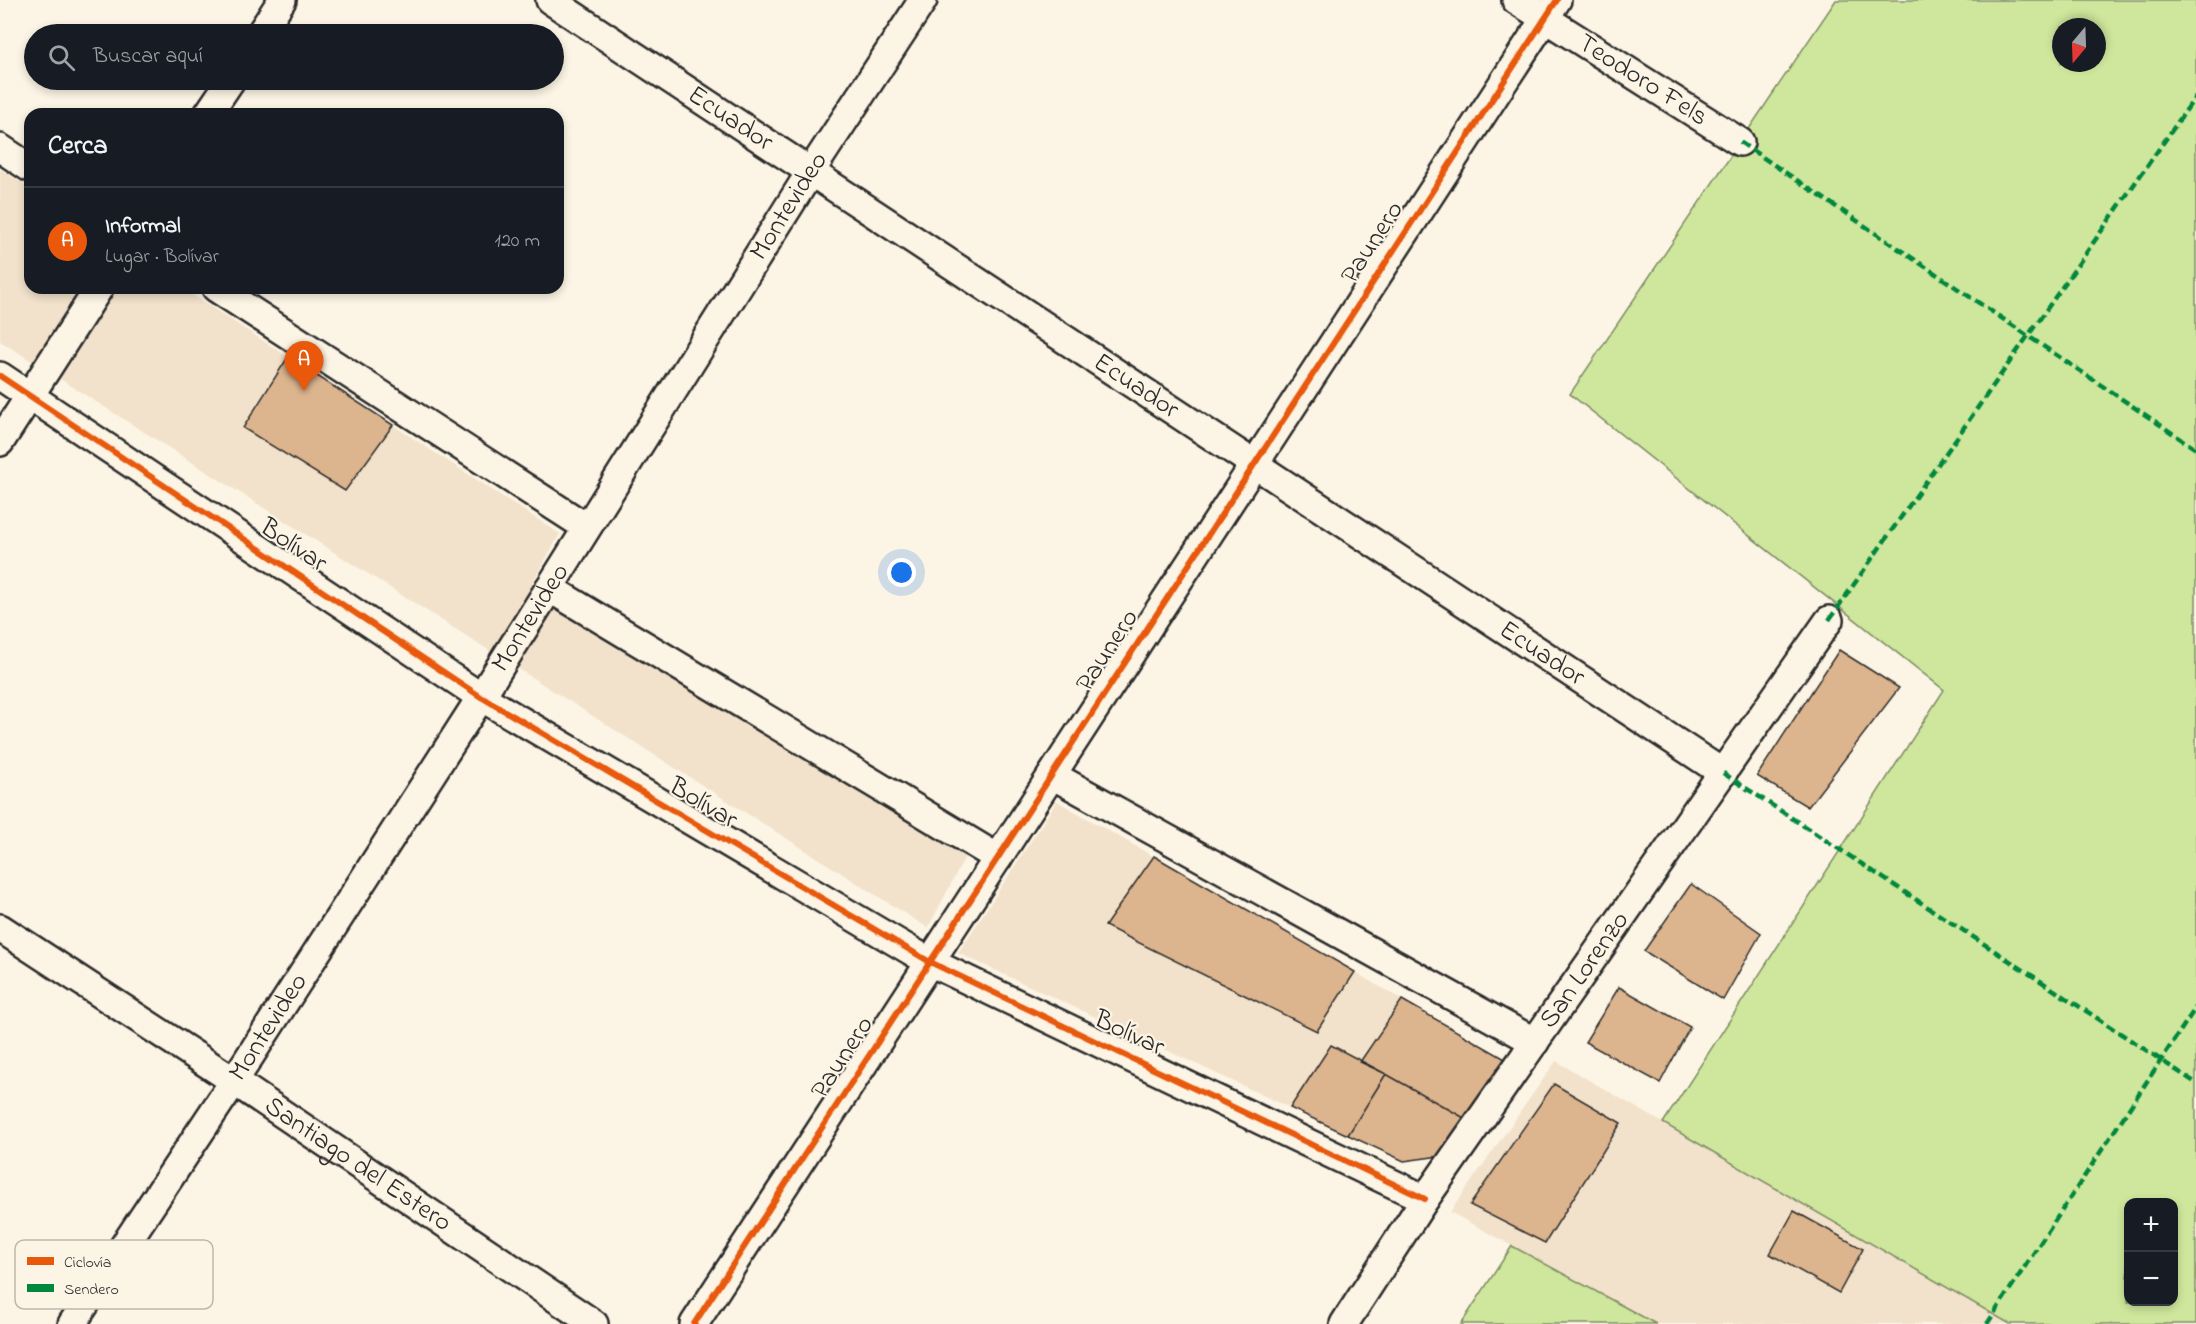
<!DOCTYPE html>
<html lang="es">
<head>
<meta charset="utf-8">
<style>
	body { margin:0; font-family:"Indie Flower",sans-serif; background:#20242c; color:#f1f3f6 }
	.controls { position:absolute; right:18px; bottom:18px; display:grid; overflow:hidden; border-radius:12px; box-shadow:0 3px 9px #0003 }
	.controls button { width:54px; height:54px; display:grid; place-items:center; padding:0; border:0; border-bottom:2px solid #363941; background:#171b24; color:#f1f3f6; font:30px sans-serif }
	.compass { position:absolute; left:2052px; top:18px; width:54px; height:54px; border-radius:50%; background:#171b24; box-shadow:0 3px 9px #0003; rotate:199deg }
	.you { position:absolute; left:902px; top:573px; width:21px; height:21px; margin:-15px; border:4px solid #fff; border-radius:50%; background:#1a73e8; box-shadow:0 0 0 9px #1a73e833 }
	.badge { display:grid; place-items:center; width:39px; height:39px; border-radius:50%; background:#ea580c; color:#fff; font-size:20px; font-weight:700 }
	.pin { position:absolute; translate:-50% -50px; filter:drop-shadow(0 2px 3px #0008) }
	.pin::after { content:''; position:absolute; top:32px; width:21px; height:18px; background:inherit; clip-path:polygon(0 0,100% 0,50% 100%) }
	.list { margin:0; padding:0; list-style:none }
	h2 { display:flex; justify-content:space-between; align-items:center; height:78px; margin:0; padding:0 24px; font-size:26px }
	h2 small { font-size:20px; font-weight:400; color:#9ea1a6 }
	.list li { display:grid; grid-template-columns:39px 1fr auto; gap:18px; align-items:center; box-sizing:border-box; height:108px; padding:0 24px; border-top:2px solid #363941 }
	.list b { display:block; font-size:22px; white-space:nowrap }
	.list p { margin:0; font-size:20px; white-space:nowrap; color:#9ea1a6 }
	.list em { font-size:20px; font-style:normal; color:#9ea1a6 }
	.icon { flex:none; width:33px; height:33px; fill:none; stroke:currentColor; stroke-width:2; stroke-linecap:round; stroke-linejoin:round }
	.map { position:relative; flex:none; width:2196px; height:1324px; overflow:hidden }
	.search { position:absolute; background:#171b24; box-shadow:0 3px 9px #0003; left:24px; top:24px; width:540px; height:66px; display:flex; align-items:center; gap:15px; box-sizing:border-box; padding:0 21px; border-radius:33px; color:#9ea1a6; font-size:22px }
	.panel { position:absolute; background:#171b24; box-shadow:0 3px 9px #0003; left:24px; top:108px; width:540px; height:186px; border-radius:18px }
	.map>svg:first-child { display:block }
	.built { fill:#f2e2cb }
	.green { fill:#cee79c; stroke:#7c8964; stroke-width:1.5; fill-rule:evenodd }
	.building { fill:#dcb48d; stroke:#2b2b2b; stroke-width:1.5 }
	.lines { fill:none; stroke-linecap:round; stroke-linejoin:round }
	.street-casing { stroke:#2b2b2b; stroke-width:32 }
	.street { stroke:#fcf5e5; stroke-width:27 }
	.quiet { stroke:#00873e; stroke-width:4.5; stroke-dasharray:9 4.5; stroke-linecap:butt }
	.cycleway-casing { stroke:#fcf5e5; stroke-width:10 }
	.cycleway { stroke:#e8590c; stroke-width:6 }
	.labels { text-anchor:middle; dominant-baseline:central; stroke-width:4.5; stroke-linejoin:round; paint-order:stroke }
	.street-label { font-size:27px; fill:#2b2b2b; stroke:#fcf5e5 }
	.key { fill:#fcf5e5; stroke:#bdb8ad; stroke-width:1.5 }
	.key-label { font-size:16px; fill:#2b2b2b }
</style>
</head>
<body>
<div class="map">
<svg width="2196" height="1324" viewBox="0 0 2196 1324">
	<rect width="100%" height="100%" fill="#fcf5e5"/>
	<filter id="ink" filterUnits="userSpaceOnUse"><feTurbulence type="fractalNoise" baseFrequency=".0167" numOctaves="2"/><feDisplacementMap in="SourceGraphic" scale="12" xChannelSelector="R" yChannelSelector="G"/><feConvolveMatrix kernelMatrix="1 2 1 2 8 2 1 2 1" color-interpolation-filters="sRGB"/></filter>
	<g filter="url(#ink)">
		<path class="built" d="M0,169L30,188V288H182L560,534L532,583L965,857L928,928L0,341Z
			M1057,801L1507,1060L1440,1156L1404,1161L958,953Z
			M1556,1061L2010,1324H1656L1450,1212Z"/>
		<path class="green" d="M1836,0H2196V1324H2010L1663,1123L1944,690L1570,394ZM2061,27H2097V63H2061ZM2128,1202H2174V1302H2128Z
			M1512,1246L1656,1324H1461Z"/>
		<path class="building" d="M288,357L393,425L345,491L243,428Z
			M1839,650L1899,688L1808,807L1757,776Z
			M1154,856L1355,972L1317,1031L1105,926Z
			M1691,884L1761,933L1723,1000L1644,951Z
			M1619,987L1690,1027L1660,1083L1585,1042Z
			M1402,1000L1507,1060L1466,1119L1386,1074L1360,1062Z
			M1331,1045L1386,1074L1348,1135L1290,1108Z
			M1386,1074L1466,1119L1440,1156L1404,1161L1348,1135Z
			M1554,1084L1621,1123L1545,1243L1470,1205Z
			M1794,1211L1863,1249L1839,1293L1770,1254Z"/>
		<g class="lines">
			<g class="street-casing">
				<g id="street">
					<path id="s1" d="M550,0L1723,773"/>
					<path id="s2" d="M1516,0L1740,142"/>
					<path d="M260,34L282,0"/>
					<path d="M208,114L231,80"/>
					<path d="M0,148L30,168"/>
					<path d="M216,288L586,527"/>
					<path d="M0,376L481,697L930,962L1425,1199"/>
					<path d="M0,442L99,288"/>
					<path d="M549,588L998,858"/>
					<path d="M1052,775L1535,1042"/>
					<path id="s3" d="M0,928L234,1081L594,1324"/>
					<path id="s4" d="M72,1324L234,1081L481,697L811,171L923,0"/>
					<path d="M694,1324L1557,0"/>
					<path id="s5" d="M1344,1324L1425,1199L1829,620"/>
				</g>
			</g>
			<use href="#street" class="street"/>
			<path class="quiet" d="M1740,142L2196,449
				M1829,620L2196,96
				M1723,773L2196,1083
				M1987,1324L2196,1007"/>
			<g class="cycleway-casing">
				<path id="cycleway" d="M0,376L481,697L930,962L1425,1199
					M694,1324L1557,0"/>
			</g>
			<use href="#cycleway" class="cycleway"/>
		</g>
	</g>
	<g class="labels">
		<g class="street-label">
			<text stroke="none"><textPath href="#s2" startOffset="150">Teodoro Fels</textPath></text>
			<text stroke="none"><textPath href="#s1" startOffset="216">Ecuador</textPath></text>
			<text stroke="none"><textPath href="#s4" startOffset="1328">Montevideo</textPath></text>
			<text transform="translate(1373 243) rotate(-57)">Paunero</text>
			<text stroke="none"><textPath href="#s1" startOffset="702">Ecuador</textPath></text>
			<text transform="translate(293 546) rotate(34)">Bolívar</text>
			<text stroke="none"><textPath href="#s4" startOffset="842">Montevideo</textPath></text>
			<text transform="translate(1108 651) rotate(-57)">Paunero</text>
			<text stroke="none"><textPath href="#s1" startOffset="1188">Ecuador</textPath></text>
			<text transform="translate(703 804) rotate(31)">Bolívar</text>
			<text stroke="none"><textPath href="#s5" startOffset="428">San Lorenzo</textPath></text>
			<text stroke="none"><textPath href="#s4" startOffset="356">Montevideo</textPath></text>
			<text transform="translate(1129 1034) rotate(25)">Bolívar</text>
			<text transform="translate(843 1058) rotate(-57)">Paunero</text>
			<text stroke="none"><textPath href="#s3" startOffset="429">Santiago del Estero</textPath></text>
		</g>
	</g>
	<rect x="15" y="1240" width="198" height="69" rx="9" class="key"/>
	<rect x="27" y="1257" width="27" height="8" fill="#e8590c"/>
	<rect x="27" y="1284" width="27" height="8" fill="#00873e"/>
	<g class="key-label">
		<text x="64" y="1267">Ciclovía</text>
		<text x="64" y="1294">Sendero</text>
	</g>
</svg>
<div class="controls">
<button>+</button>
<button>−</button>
</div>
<svg class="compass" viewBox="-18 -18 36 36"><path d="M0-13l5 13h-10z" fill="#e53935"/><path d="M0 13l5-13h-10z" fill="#9ea1a6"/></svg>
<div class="you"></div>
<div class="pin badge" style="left:304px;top:391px">A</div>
<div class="search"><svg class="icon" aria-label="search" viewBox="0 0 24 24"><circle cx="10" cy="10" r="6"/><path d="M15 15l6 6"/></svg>Buscar aquí</div>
<section class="panel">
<h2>Cerca<small></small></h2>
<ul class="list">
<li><span class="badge">A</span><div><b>Informal</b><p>Lugar · Bolívar</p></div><em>120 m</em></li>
</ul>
</section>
</div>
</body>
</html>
